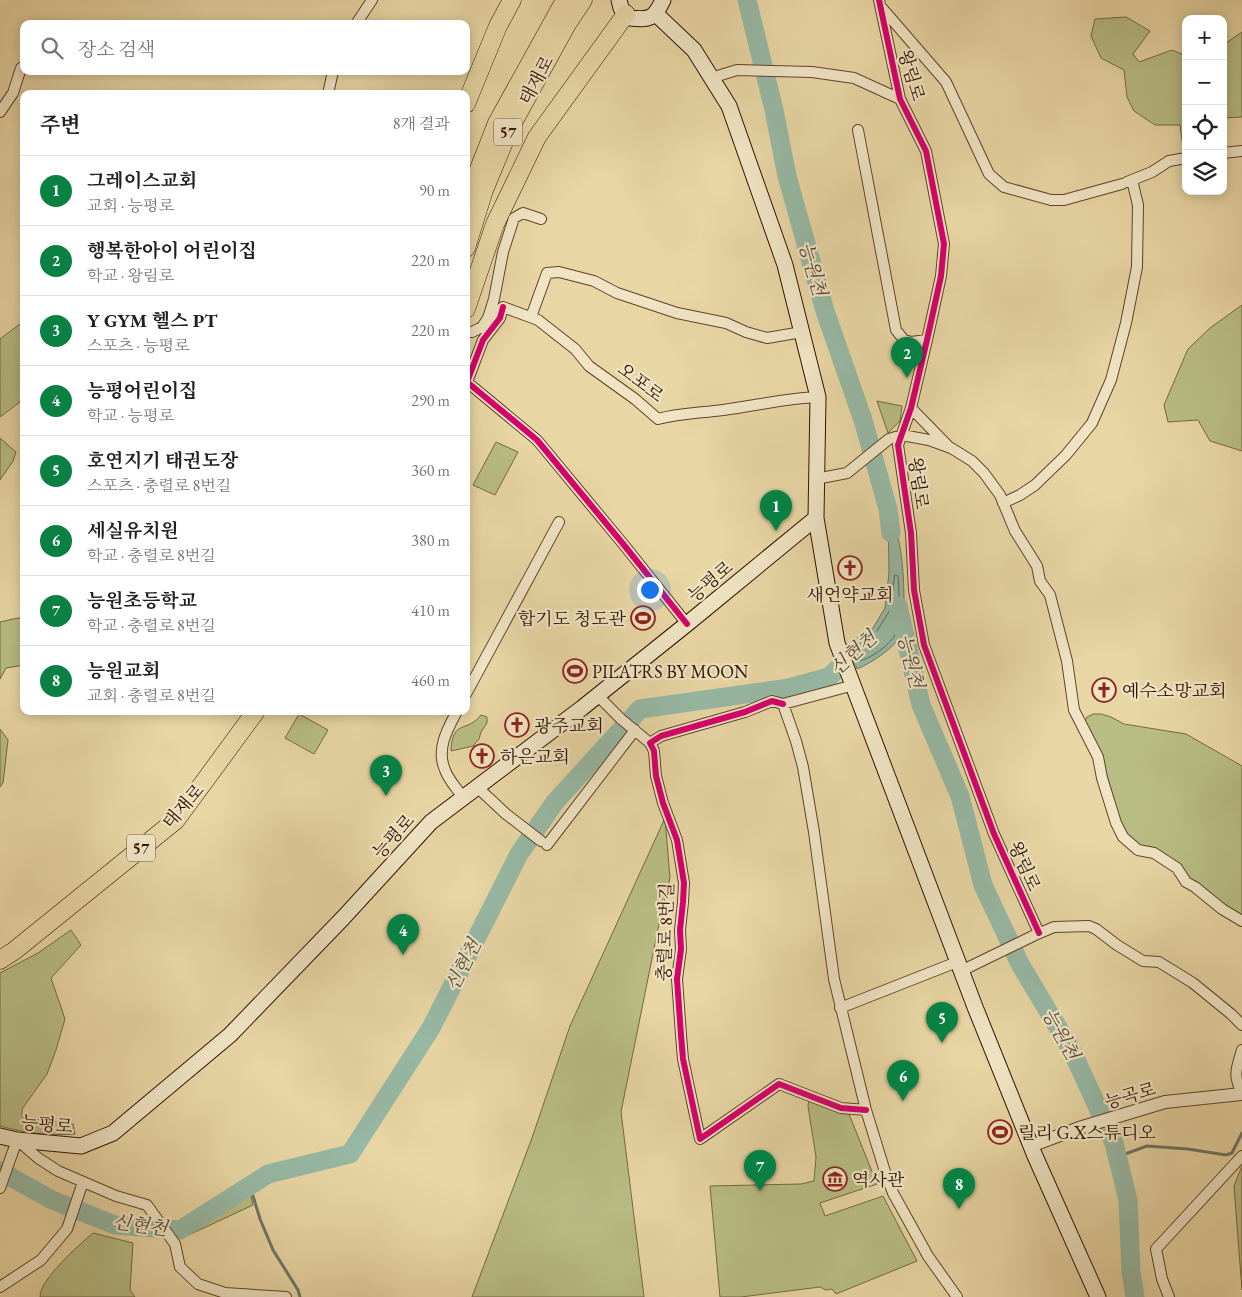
<!DOCTYPE html>
<html lang="ko">
<head>
<meta charset="utf-8">
<style>
	body { margin:0; font-family:"EB Garamond","Noto Serif KR",serif; background:#f6f6f6; color:#202124 }
	.controls { position:absolute; right:15px; top:15px; display:grid; overflow:hidden; border-radius:10px; box-shadow:0 2px 12px #0003 }
	.controls button { width:45px; height:45px; display:grid; place-items:center; padding:0; border:0; border-bottom:1px solid #e0e0e0; background:#fff; color:#202124; font:25px sans-serif }
	.you { position:absolute; left:649px; top:589px; width:18px; height:18px; margin:-12px; border:4px solid #fff; border-radius:50%; background:#1a73e8; box-shadow:0 0 0 8px #1a73e833 }
	.badge { display:grid; place-items:center; width:32px; height:32px; border-radius:50%; background:#0b8043; color:#fff; font-size:16px; font-weight:700 }
	.pin { position:absolute; translate:-50% -41px; filter:drop-shadow(0 1px 2px #0008) }
	.pin::after { content:''; position:absolute; top:26px; width:18px; height:15px; background:inherit; clip-path:polygon(0 0,100% 0,50% 100%) }
	.list { margin:0; padding:0; list-style:none }
	h2 { display:flex; justify-content:space-between; align-items:center; height:65px; margin:0; padding:0 20px; font-size:21px }
	h2 small { font-size:16px; font-weight:400; color:#757577 }
	.list li { display:grid; grid-template-columns:32px 1fr auto; gap:15px; align-items:center; box-sizing:border-box; height:70px; padding:0 20px; border-top:1px solid #e0e0e0 }
	.list b { display:block; font-size:19px; white-space:nowrap }
	.list p { margin:0; font-size:16px; white-space:nowrap; color:#757577 }
	.list em { font-size:16px; font-style:normal; color:#757577 }
	.icon { flex:none; width:28px; height:28px; fill:none; stroke:currentColor; stroke-width:2; stroke-linecap:round; stroke-linejoin:round }
	.map { position:relative; flex:none; width:1242px; height:1297px; overflow:hidden }
	.search { position:absolute; background:#fff; box-shadow:0 2px 12px #0003; left:20px; top:20px; width:450px; height:55px; display:flex; align-items:center; gap:12px; box-sizing:border-box; padding:0 18px; border-radius:10px; color:#757577; font-size:19px }
	.panel { position:absolute; background:#fff; box-shadow:0 2px 12px #0003; left:20px; top:90px; width:450px; height:625px; border-radius:10px }
	.map>svg:first-child { display:block }
	.green { fill:#b8bd84; stroke:#746842 }
	.water { fill:#97b9a5; stroke:#6e7663 }
	.lines { fill:none; stroke-linecap:round; stroke-linejoin:round }
	.shore { stroke:#646653; stroke-width:1 }
	.stream { stroke:#6e7663; stroke-width:3 }
	.river { stroke:#97b9a5; stroke-width:19 }
	.minor-casing { stroke:#5f432a; stroke-width:12 }
	.tertiary-casing { stroke:#5f432a; stroke-width:14 }
	.secondary-casing { stroke:#311201; stroke-width:17 }
	.trunk-casing { stroke:#311201; stroke-width:19 }
	.minor { stroke:#f0e4c4; stroke-width:10 }
	.tertiary { stroke:#f0e4c4; stroke-width:12 }
	.secondary { stroke:#f0e4c4; stroke-width:15 }
	.trunk { stroke:#e8d6a4; stroke-width:18 }
	.cycleway-casing { stroke:#f0e4c4; stroke-width:9 }
	.cycleway { stroke:#d6006c; stroke-width:6 }
	.labels { text-anchor:middle; dominant-baseline:central; stroke-width:4.5; stroke-linejoin:round; paint-order:stroke }
	.shield { fill:#f0e4c4; stroke:#6a513c; stroke-width:1 }
	.shield-label { font-size:16px; font-weight:bold; fill:#311201 }
	.street-label { font-size:18px; fill:#311201; stroke:#f0e4c4 }
	.poi-label { font-size:18px; fill:#311201; stroke:#f0e4c4; text-anchor:start }
	.water-label { font-size:19px; font-style:italic; fill:#554c3a; stroke:#f0e4c4 }
</style>
</head>
<body>
<div class="map">
<svg width="1242" height="1297" viewBox="0 0 1242 1297">
	<rect width="100%" height="100%" fill="#e8d6a4"/>
	<filter id="stains"><feTurbulence type="fractalNoise" baseFrequency=".004" numOctaves="4"/><feColorMatrix values="0 0 0 0 .2 0 0 0 0 .09 0 0 0 0 .02 0 0 0 .5 -.17"/></filter>
	<radialGradient id="worn" r=".72"><stop offset=".6" stop-color="#630" stop-opacity="0"/><stop offset="1" stop-color="#630" stop-opacity=".3"/></radialGradient>
	<path class="green" d="M1126,17L1150,31L1133,54L1139,62L1172,50L1186,56V154L1184,155L1180,125H1155L1134,111L1127,97L1124,70L1101,58L1091,36L1095,19Z
		M1242,32V117L1223,118V45Z
		M1242,305V451L1210,441L1198,420L1168,422L1164,405L1188,349L1210,328Z
		M24,321V387L20,402L0,417V339Z
		M877,401L902,406L900,421L888,433Z
		M0,438L16,452L13,461L0,480Z
		M496,442L518,452L495,495L473,485Z
		M18,618H24V665L6,668L0,679V622Z
		M838,676L835,681L802,686L822,679Z
		M697,702L678,706L646,716L634,726L630,721L640,709Z
		M299,714L328,730L314,754L285,738Z
		M1093,714H1101L1111,717L1124,724L1186,734L1242,766V918L1200,887L1139,847L1124,834L1101,755L1084,723L1087,717Z
		M481,715L487,717V723L481,732L479,739L473,746L451,751C452,719 467,733 481,715Z
		M0,729L8,740L3,783L0,787Z
		M665,818L670,878L659,924L621,1112L644,1297H472L532,1138L570,1026Z
		M71,930L81,945L51,978L65,1019L56,1050L47,1074L22,1109V1117L73,1124L75,1134C48,1136 26,1133 0,1126V973L38,953Z
		M809,1100L849,1114L877,1184L820,1203L825,1216L883,1196L917,1261L836,1294L832,1289L826,1290L820,1287L741,1297H720L710,1186L801,1184L814,1181L816,1157L808,1106Z
		M1242,1166V1290L1234,1186Z
		M249,1188L253,1205L180,1239L177,1233L183,1231Z
		M93,1233L133,1243L130,1290L135,1297H40C40,1279 79,1245 93,1233Z"/>
	<path class="water" d="M882,487C899,529 904,558 904,603C903,611 905,623 903,630C899,646 871,663 857,669L850,650L873,628L885,608L889,573L888,509Z
		M834,665H835L838,676L822,678Z"/>
	<g class="lines">
		<path class="shore" d="M895,575L898,576C899,588 900,618 898,628C895,642 873,657 860,661L857,651L877,631L890,610Z"/>
		<path class="stream" d="M1117,1157L1147,1146L1188,1149L1226,1155L1232,1153L1242,1133
			M250,1186L260,1219L273,1250L298,1290L300,1297"/>
		<path class="river" d="M747,0L774,110L787,176L825,311L863,420L888,509L891,533
			M898,606L921,705L960,796L983,885L1020,964L1072,1051L1114,1143L1128,1200L1131,1272L1135,1297
			M0,1171L52,1200L115,1225L180,1230L268,1174L350,1154L431,1028L519,854L555,802L640,709L789,688L829,677L870,638"/>
		<g class="minor-casing">
			<path id="minor" d="M879,0L900,99L926,151L944,244L941,276L927,340L911,408L898,445L911,533L914,590L924,645L994,834L1039,933
				M882,8L946,82L989,174L1004,187L1051,200H1064L1122,184
				M356,24L372,0
				M711,78L737,70L812,72L854,78L900,99
				M328,94L333,71
				M0,112L13,93L21,68L24,66
				M858,130L896,330L904,340L911,342L927,340
				M1223,153L1242,151
				M1127,182L1152,172L1169,161L1186,158
				M503,307L500,318L483,340L467,382L537,440L624,545L687,624
				M531,317L547,273L559,272L594,281L617,293L677,313L726,323L746,332L767,338L802,332
				M488,318L494,299L503,252L514,218L523,213L541,219
				M472,332L482,327L488,318L503,307L538,320L575,349L589,366L635,399L658,419C680,413 701,413 723,410C755,406 786,398 818,397
				M911,408L948,446
				M816,479L847,473L889,439L902,435L929,440L951,448L972,461L984,473L1000,495L1015,531L1037,566L1040,581L1050,595L1067,661L1074,710L1098,757L1102,778L1116,823L1123,837L1138,850L1154,853L1177,868L1186,882L1195,887L1222,909L1242,921
				M1003,503L1020,495L1035,485L1066,455L1092,423L1111,380L1126,323L1137,267L1138,205L1132,180
				M854,685L783,704L796,741L803,767L814,832L834,979L866,1110L886,1175L893,1193L928,1256L957,1297
				M466,694L559,522
				M597,695L621,719L650,743
				M783,704L772,701L745,712L661,736L650,743L654,751L656,776L663,803L677,840L684,883L683,902L680,930L681,949L677,979L681,1035L683,1059L700,1139L779,1084L841,1108L866,1110
				M457,711C447,730 436,749 445,770C448,779 457,789 462,796
				M477,787L506,814L541,841
				M547,845L635,730
				M961,971L1035,935L1054,927L1089,926L1096,929L1117,945L1143,961L1159,962L1193,983L1231,1014L1242,1025
				M840,1008L957,962
				M1242,1094C1233,1074 1236,1070 1242,1050
				M0,1188L17,1140L38,1158L58,1171L116,1196L147,1205L175,1244L180,1267L198,1284L225,1293L286,1297
				M0,1287L41,1260L67,1229L83,1182
				M1169,1297L1162,1279L1156,1249L1242,1156"/>
		</g>
		<g class="tertiary-casing">
			<path id="tertiary" d="M1031,1146L1079,1128L1165,1102L1242,1094"/>
		</g>
		<g class="secondary-casing">
			<path id="secondary" d="M619,0L621,8L630,18C650,20 654,19 663,0
				M656,14L694,50L729,106L785,265L818,397L816,518L837,643L975,1007L1035,1156L1098,1297
				M0,1136L17,1140L81,1146L113,1133L230,1035L343,918L431,822L582,708L687,624L816,518"/>
		</g>
		<g class="trunk-casing">
			<path id="trunk" d="M466,104L498,26L512,0
				M466,202L497,123L565,0
				M466,248L484,190L509,130L567,24L583,0
				M466,309L495,224L537,137L626,14
				M0,960L14,951L176,820L256,711"/>
		</g>
		<use href="#minor" class="minor"/>
		<use href="#tertiary" class="tertiary"/>
		<use href="#secondary" class="secondary"/>
		<use href="#trunk" class="trunk"/>
		<g class="cycleway-casing">
			<path id="cycleway" d="M879,0L900,99L926,151L944,244L941,276L927,340L911,408L898,445L911,533L914,590L924,645L994,834L1039,933
				M503,307L500,318L483,340L467,382L537,440L624,545L687,624
				M783,704L772,701L745,712L661,736L650,743L654,751L656,776L663,803L677,840L684,883L683,902L680,930L681,949L677,979L681,1035L683,1059L700,1139L779,1084L841,1108L866,1110"/>
		</g>
		<use href="#cycleway" class="cycleway"/>
	</g>
	<defs>
		<g id="church-ring" transform="scale(1.25)"><circle r="9.5" fill="#f0e4c4" stroke="#8f2418" stroke-width="1.5"/><path d="M-1.2-6h2.4v3.5h3.3v2.4h-3.3V6h-2.4V-.1h-3.3v-2.4h3.3Z" fill="#8f2418"/></g>
		<g id="stadium-ring" transform="scale(1.25)"><circle r="9.5" fill="#f0e4c4" stroke="#8f2418" stroke-width="1.5"/><path d="M0-5a6.5 5 0 1 0 0 10a6.5 5 0 1 0 0-10ZM-3.5-1.8h7v3.6h-7Z" fill="#8f2418"/></g>
		<g id="museum-ring" transform="scale(1.25)"><circle r="9.5" fill="#f0e4c4" stroke="#8f2418" stroke-width="1.5"/><path d="M0-6L6-3V-2H-6V-3ZM-5-1h2V3h-2ZM-1-1h2V3h-2ZM3-1h2V3H3ZM-6 4H6V6H-6Z" fill="#8f2418"/></g>
	</defs>
	<g fill-rule="evenodd">
		<use href="#church-ring" x="850" y="568"/>
		<use href="#stadium-ring" x="643" y="618"/>
		<use href="#stadium-ring" x="575" y="671"/>
		<use href="#church-ring" x="1104" y="690"/>
		<use href="#church-ring" x="517" y="725"/>
		<use href="#church-ring" x="482" y="756"/>
		<use href="#stadium-ring" x="1000" y="1132"/>
		<use href="#museum-ring" x="835" y="1179"/>
	</g>
	<g class="labels">
		<g class="shield">
			<rect x="494" y="118.5" width="28" height="27" rx="4"/>
			<rect x="127" y="834.5" width="28" height="27" rx="4"/>
		</g>
		<g class="shield-label">
			<text x="508" y="132">57</text>
			<text x="141" y="848">57</text>
		</g>
		<g class="street-label">
			<text transform="translate(912 75) rotate(74)">왕림로</text>
			<text transform="translate(536 80) rotate(-62)">태재로</text>
			<text transform="translate(641 382) rotate(37)">오포로</text>
			<text transform="translate(919 483) rotate(82)">왕림로</text>
			<text transform="translate(710 581) rotate(-40)">능평로</text>
			<text transform="translate(183 806) rotate(-49)">태재로</text>
			<text transform="translate(393 836) rotate(-48)">능평로</text>
			<text transform="translate(1025 866) rotate(66)">왕림로</text>
			<text transform="translate(665 932) rotate(-88)">충렬로 8번길</text>
			<text transform="translate(1130 1095) rotate(-16)">능곡로</text>
			<text transform="translate(47 1124) rotate(5)">능평로</text>
		</g>
		<g class="poi-label">
			<text x="850" y="594" text-anchor="middle">새언약교회</text>
			<text x="626" y="618" text-anchor="end">합기도 청도관</text>
			<text x="592" y="671">PILATRS BY MOON</text>
			<text x="1122" y="690">예수소망교회</text>
			<text x="534" y="725">광주교회</text>
			<text x="500" y="756">하은교회</text>
			<text x="1018" y="1132">릴리 G.X스튜디오</text>
			<text x="852" y="1179">역사관</text>
		</g>
		<g class="water-label">
			<text transform="translate(813 269) rotate(74)">능원천</text>
			<text transform="translate(853 653) rotate(-42)">신현천</text>
			<text transform="translate(911 661) rotate(76)">능원천</text>
			<text transform="translate(463 965) rotate(-63)">신현천</text>
			<text transform="translate(1061 1034) rotate(61)">능원천</text>
			<text transform="translate(140 1225) rotate(8)">신현천</text>
		</g>
	</g>
	<rect width="100%" height="100%" filter="url(#stains)"/>
	<rect width="100%" height="100%" fill="url(#worn)"/>
</svg>
<div class="controls">
<button>+</button>
<button>−</button>
<button><svg class="icon" aria-label="locate" viewBox="0 0 24 24"><circle cx="12" cy="12" r="6"/><path d="M12 2v4M12 18v4M2 12h4M18 12h4"/></svg></button>
<button><svg class="icon" aria-label="layers" viewBox="0 0 24 24"><path d="M12 4l9 5-9 5-9-5zM3 14l9 5 9-5"/></svg></button>
</div>
<div class="you"></div>
<div class="pin badge" style="left:776px;top:531px">1</div>
<div class="pin badge" style="left:907px;top:378px">2</div>
<div class="pin badge" style="left:386px;top:796px">3</div>
<div class="pin badge" style="left:403px;top:955px">4</div>
<div class="pin badge" style="left:942px;top:1043px">5</div>
<div class="pin badge" style="left:903px;top:1101px">6</div>
<div class="pin badge" style="left:760px;top:1191px">7</div>
<div class="pin badge" style="left:959px;top:1209px">8</div>
<div class="search"><svg class="icon" aria-label="search" viewBox="0 0 24 24"><circle cx="10" cy="10" r="6"/><path d="M15 15l6 6"/></svg>장소 검색</div>
<section class="panel">
<h2>주변<small>8개 결과</small></h2>
<ul class="list">
<li><span class="badge">1</span><div><b>그레이스교회</b><p>교회 · 능평로</p></div><em>90 m</em></li>
<li><span class="badge">2</span><div><b>행복한아이 어린이집</b><p>학교 · 왕림로</p></div><em>220 m</em></li>
<li><span class="badge">3</span><div><b>Y GYM 헬스 PT</b><p>스포츠 · 능평로</p></div><em>220 m</em></li>
<li><span class="badge">4</span><div><b>능평어린이집</b><p>학교 · 능평로</p></div><em>290 m</em></li>
<li><span class="badge">5</span><div><b>호연지기 태권도장</b><p>스포츠 · 충렬로 8번길</p></div><em>360 m</em></li>
<li><span class="badge">6</span><div><b>세실유치원</b><p>학교 · 충렬로 8번길</p></div><em>380 m</em></li>
<li><span class="badge">7</span><div><b>능원초등학교</b><p>학교 · 충렬로 8번길</p></div><em>410 m</em></li>
<li><span class="badge">8</span><div><b>능원교회</b><p>교회 · 충렬로 8번길</p></div><em>460 m</em></li>
</ul>
</section>
</div>
</body>
</html>
